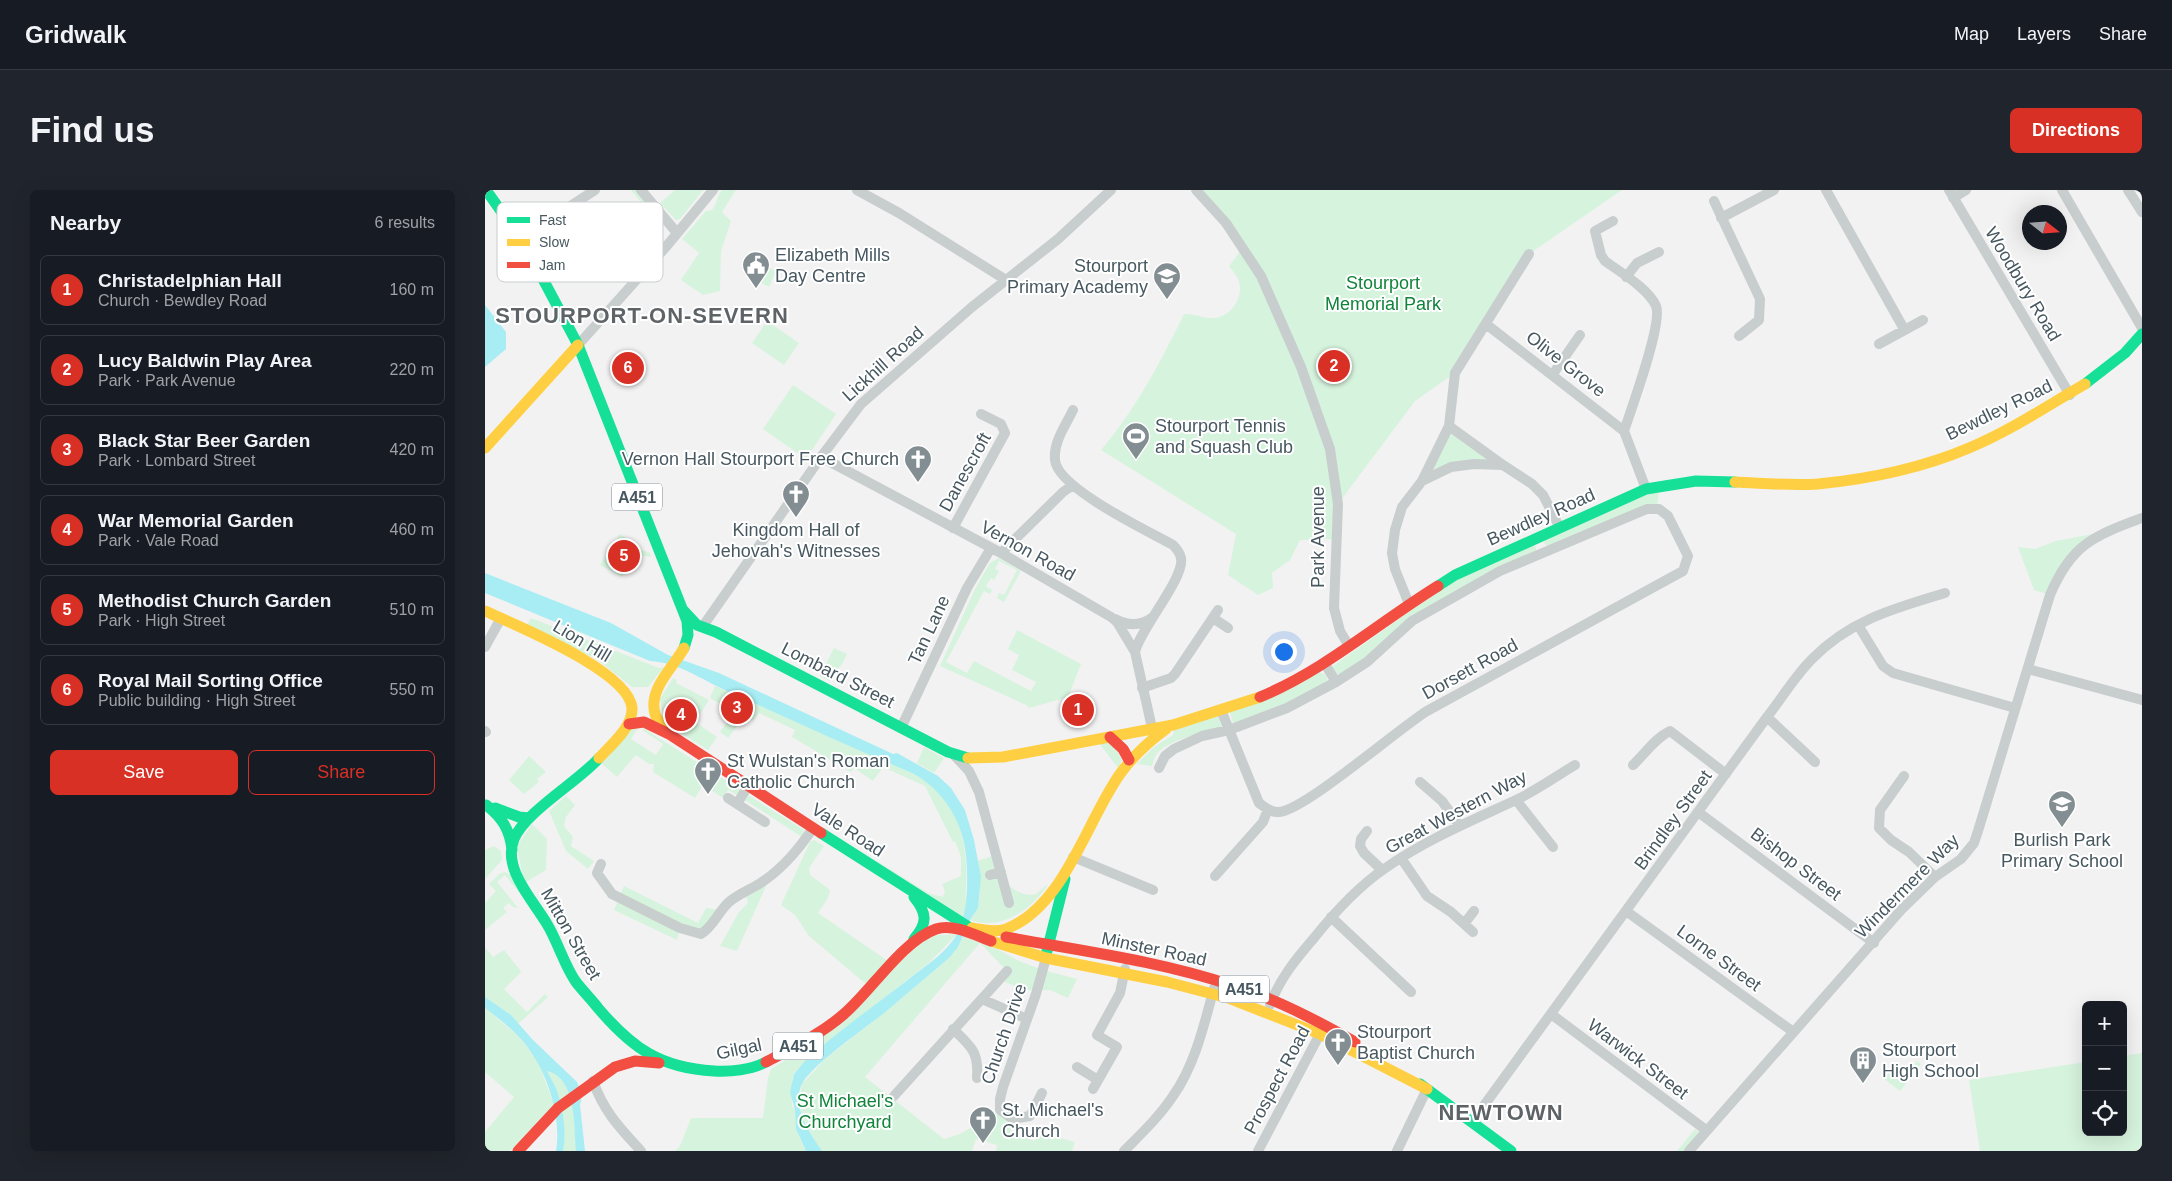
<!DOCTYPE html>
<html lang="en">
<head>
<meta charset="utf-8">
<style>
	body { margin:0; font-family:Arial,sans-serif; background:#20242c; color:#f1f3f6 }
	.controls { position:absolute; right:15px; bottom:15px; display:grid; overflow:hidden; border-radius:8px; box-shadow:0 5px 20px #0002 }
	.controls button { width:45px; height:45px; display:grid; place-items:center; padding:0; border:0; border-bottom:1px solid #363941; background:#171b24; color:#f1f3f6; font:25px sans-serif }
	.compass { position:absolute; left:1537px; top:15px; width:45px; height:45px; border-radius:50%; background:#171b24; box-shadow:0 5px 20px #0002; rotate:107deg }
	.you { position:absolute; left:798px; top:461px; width:18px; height:18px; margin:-12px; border:4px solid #fff; border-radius:50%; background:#1a73e8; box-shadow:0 0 0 8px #1a73e833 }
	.badge { display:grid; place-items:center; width:32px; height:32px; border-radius:50%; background:#d93025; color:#fff; font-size:16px; font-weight:700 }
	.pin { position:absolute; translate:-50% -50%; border:2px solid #fff; box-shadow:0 1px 5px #0006 }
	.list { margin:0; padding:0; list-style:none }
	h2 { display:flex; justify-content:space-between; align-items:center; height:65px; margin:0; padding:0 20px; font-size:21px }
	h2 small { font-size:16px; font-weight:400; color:#9ea1a6 }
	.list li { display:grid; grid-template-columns:32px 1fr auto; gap:15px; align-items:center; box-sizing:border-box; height:70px; margin:0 10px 10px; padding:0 10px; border:1px solid #363941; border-radius:8px }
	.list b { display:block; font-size:19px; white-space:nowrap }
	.list p { margin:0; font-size:16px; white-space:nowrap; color:#9ea1a6 }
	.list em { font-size:16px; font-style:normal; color:#9ea1a6 }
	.actions { display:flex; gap:10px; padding:15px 20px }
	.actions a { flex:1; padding:11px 0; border:1px solid #d93025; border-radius:8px; text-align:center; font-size:18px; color:#d93025 }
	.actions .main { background:#d93025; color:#fff }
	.icon { flex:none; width:28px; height:28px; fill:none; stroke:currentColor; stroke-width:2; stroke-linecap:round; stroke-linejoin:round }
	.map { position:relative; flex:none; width:1657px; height:961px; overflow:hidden; border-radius:8px }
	header { display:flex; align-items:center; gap:30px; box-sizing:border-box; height:70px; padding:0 25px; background:#171b24; border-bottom:1px solid #363941 }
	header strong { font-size:24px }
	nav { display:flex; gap:28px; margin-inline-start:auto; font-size:18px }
	.intro { display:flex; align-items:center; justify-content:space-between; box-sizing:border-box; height:120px; padding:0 30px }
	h1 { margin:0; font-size:35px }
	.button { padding:12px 22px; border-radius:8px; background:#d93025; color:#fff; font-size:18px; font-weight:700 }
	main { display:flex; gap:30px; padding:0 30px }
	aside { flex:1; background:#171b24; border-radius:8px; box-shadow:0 5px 20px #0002 }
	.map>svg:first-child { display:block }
	.green { fill:#d6f3dd }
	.water { fill:#a8edf3 }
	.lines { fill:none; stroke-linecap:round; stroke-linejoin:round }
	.street { stroke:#c8cdce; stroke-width:10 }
	.fast { stroke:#16e098; stroke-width:11 }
	.slow { stroke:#ffcf43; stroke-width:11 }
	.jam { stroke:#f24e42; stroke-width:11 }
	.labels { text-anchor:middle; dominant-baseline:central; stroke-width:4; stroke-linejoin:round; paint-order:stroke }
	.shield { fill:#fff; stroke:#7e8a90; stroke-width:1 }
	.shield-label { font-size:16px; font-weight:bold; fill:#475860 }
	.poi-label { font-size:18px; fill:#475860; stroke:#fff; text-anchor:start }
	.park-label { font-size:18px; fill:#11833a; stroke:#fff }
	.street-label { font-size:18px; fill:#475860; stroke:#fff }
	.district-label { font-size:22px; font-weight:bold; letter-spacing:1px; fill:#5d6367; stroke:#fff }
	.key { fill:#fff; stroke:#c8cdcf; stroke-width:1 }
	.key-label { font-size:14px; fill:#475860 }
</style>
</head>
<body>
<header>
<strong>Gridwalk</strong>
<nav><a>Map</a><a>Layers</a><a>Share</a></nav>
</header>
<div class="intro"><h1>Find us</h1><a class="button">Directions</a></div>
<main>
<aside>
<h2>Nearby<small>6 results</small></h2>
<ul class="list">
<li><span class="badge">1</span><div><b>Christadelphian Hall</b><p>Church · Bewdley Road</p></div><em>160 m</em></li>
<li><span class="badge">2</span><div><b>Lucy Baldwin Play Area</b><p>Park · Park Avenue</p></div><em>220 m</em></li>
<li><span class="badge">3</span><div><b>Black Star Beer Garden</b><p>Park · Lombard Street</p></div><em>420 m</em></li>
<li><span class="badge">4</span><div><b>War Memorial Garden</b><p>Park · Vale Road</p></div><em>460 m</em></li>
<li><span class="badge">5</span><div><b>Methodist Church Garden</b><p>Park · High Street</p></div><em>510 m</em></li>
<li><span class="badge">6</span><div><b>Royal Mail Sorting Office</b><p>Public building · High Street</p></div><em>550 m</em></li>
</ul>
<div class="actions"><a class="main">Save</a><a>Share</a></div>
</aside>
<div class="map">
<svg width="1657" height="961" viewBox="0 0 1657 961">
	<rect width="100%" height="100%" fill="#f3f2f2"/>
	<path class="green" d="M146,0H151L177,32L174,34Z
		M190,0H218L195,29L191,30L175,13Z
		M237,0H251L237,22L246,31L236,61L235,101L218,105L196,90L214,63L197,49L221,21L227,20C232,13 232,6 237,0Z
		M711,0H1137L1044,64L970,183L930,211L853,314V349L815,350L805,370L787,383L788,398L773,405L743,385L751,344L616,260C651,219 675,173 699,124C709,123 719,129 730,128C747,126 760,106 753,89C751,85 747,80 744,76L758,58Z
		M267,68L291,81L284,97L259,84Z
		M282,131L314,153L299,175L267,153Z
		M308,195L351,224L321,269L278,239Z
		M964,236L1018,275L989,274L937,291Z
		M1174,299L1172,317L1064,356L1059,354L1060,348Z
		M1618,342L1603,352L1565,405L1549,400L1533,357L1550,359L1571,351Z
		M134,344L147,351L145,355L165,363L166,367L155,365L157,371L145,375L137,387L115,375L120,367L123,368Z
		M1048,355L1051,357V361L962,407L857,485L849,483L848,476L972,388Z
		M514,368L536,381L519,412L512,408L514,403L519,405L532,380L514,371L510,379L514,381L509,390L506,388L501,396L507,400L505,404L499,401L461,472L482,483L489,471L546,501L551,492L527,480L534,465L523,459L532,440L596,474L583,507L544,518L541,515L455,476L489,401L505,373Z
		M46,428L174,478L179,477L163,497H147L113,470L42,435Z
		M349,458L362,464L356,476L348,482L345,491L335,486Z
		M834,482L841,485L843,493L801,516L748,533L744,520Z
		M188,488L192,490L191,493L224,510L210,532L232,547L223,560L188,538L178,529L175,509Z
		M230,496L427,583C472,606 484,650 481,697C480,707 482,719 479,728L373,659L443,703L458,707L460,701L457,694L476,686V667L470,651L468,652L440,596L398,577L388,591L369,578L366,582L307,547L310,540L274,523L268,531L259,527L243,548L235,542L249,522L225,508Z
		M732,524L737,537C722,540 679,552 671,565C669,568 668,573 667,576L652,574L669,557L688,545L690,537Z
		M147,538H153L146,549L171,565L178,554L157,540L158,538L256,600L252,605L243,600L238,608L218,595L210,608L168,582L169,574H164L151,565L132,587L117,574Z
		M622,551L630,558L637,570L633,578L614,553Z
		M439,557L459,568L449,583L432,573Z
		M44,566L61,582L52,589L54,592L39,604L24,590Z
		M263,605L319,640L317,647L260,610Z
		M81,606L90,615L81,627L79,636L88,647L86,656L109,671L103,679L81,661L64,621Z
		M47,634L62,649L61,680L41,692L37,684L32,656Z
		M329,650L339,656L324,678L325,685L345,700L343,708L333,723L403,771L382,795L324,746L310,725L296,715L325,652Z
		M9,656L16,661L17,670L0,689V660Z
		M508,666L512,688C526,695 534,708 551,704L563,694C547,720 516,741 485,730C498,715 496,690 492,671Z
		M20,682L26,685L41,711L20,685L12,692L33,718L28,717L24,713L18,718L22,722L0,740V713L11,701L4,694L14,684Z
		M286,685L252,761L235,756L254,722L263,713L260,702Z
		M139,696L213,733L221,718L236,720L222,740L195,738L192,750L129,720Z
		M472,744L445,772L329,863L309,883L307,890V915L310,920L313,945L321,961H190L195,956L206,928H278L283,888L286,879L319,859L444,746Z
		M478,746L514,760L534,771L558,780L592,789L583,808L565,800H540L520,792L522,781L495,753L380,887L459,949L475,944L515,920L528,929L525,943L550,951L553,942L590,952L587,961H511L512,955L491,949L487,961H335L317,925L314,909L317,894L339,870L404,819L465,767L473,757Z
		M0,757L8,767L19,760L35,780L36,782L19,799L42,822L60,804L63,807L33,834L26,825L0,807Z
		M0,818L34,847L52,870L69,914L25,961H0V942L29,907L0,882Z
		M1657,863V961H1495L1484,890L1601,872V942H1638V866Z
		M1432,871L1436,874L1415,901L1399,889L1404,882L1416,892Z
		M61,881C91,886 90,939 91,961H78C82,942 78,916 71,898C69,892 64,887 61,881Z
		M1210,939L1214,942L1199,961H1192Z"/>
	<path class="water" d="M0,115L21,142V159L0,177Z
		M0,383L126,433L183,465L234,483L408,564L412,563L453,586L466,598L480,620L489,650L496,687L493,718L485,730L473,757L465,767C445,784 424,802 404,819C385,835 326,875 317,894C306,916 325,943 337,961H321L311,939L310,920L305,902L309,884L320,871C352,842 389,816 424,789C440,776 463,762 473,742C484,721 484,677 479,653C473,624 454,597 427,583C365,557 304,529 242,501C217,490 193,472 165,471L0,403Z
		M0,807L26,825L48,850L92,892L97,905L95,915L100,961H91C89,938 92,888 62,881C64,887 69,892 71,898C78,916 82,942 78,961H71C77,926 62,881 40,854C29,840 14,829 0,818Z"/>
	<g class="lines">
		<path class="street" d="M156,0L192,43
			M372,0L414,23L521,90
			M711,0L741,33L776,86L816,177L845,259L853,314L849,418L855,441L864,456
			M1341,0L1419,139
			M1464,0L1585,205
			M1577,0L1657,138
			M1643,0L1657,22
			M1468,8L1481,0
			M1229,11L1275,109L1274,130L1254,146
			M1236,28L1289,0
			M1128,31L1110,41L1116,65L1120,71C1135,82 1164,99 1171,116C1178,133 1146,220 1139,241
			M35,49L110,0
			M1141,87L1152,73L1174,62
			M1001,134L1139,241L1161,299
			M1394,154L1438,130
			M93,155L180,58L228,0
			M1068,184L1095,145
			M588,220C581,235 568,252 570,270C572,298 663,341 688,355C692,359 695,363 696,368C700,388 655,439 650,462
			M964,236L1018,275
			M336,267L516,363L626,427L632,432L650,462L667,538
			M937,291L964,236L970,183L1044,64
			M468,338L520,243L516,234L496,224
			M516,363L578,302L588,295
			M924,414L910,379L907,363L910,340L917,317L937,291L966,277L989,274L1018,275L1047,294L1058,305L1075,338
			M728,428L743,438
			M630,429C643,436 656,436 668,427
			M1373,435L1398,476L1408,483L1530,518
			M218,436L336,267L376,214L487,117L573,49L626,0
			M0,457L16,428
			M840,474L851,492
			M1543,479L1657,510
			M657,498L686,488L690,484L733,420
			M1282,527L1330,572
			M416,538L482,398L506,358
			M0,541L1,542
			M470,566L484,581L494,602L524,713
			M1148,575C1160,564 1170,548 1185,541L1241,584
			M674,578L680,566L689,559L717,546L744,540L802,518L851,492L882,472L927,431L1015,381L1162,319H1174L1183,326L1203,366L1198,381L942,521C913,539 820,620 794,622C786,623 780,617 774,613L736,520
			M1419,586L1395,620L1394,638L1406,650L1424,662L1450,687
			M935,592L957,611L974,635
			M243,608L280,632
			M1031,610L1068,657
			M252,614L263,596
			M1213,622L1389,753
			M882,641L876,649L875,656L879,663L897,680
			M588,667L668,700
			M916,668L942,706L966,722L988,742
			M116,674L112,683L127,704L195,738L216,744C228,737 233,722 244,712C252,705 264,700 274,694C295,681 314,659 328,638
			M505,685L516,682
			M730,686L778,632L783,619
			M1141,721L1307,841
			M846,727L926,802
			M979,734L989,721
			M497,809L542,829
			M785,815C795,788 811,769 829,748C849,723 873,697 899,679C940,650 986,631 1031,610C1052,600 1070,587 1090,575
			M1066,824L1221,940
			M468,839C486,856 494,862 492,888
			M592,877L613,890
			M108,891C119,922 135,938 156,961
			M608,899L632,857L612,845L635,803L640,779
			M557,903L545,926L528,929L515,920V909L518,897L551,804L561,768
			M409,906L522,781
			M987,932L1282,527C1297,508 1310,486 1327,469C1365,430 1410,418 1460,403
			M639,961C656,944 674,927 688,906C710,875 719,835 729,798
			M773,961L837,840
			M912,961L942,899
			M1204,961L1416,720L1450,687L1476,669L1489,653L1493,641L1565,405C1586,355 1608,346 1657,328"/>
		<path class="fast" d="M1,0L26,35L51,76L93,155L202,431L203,445L199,458
			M1600,194L1640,163L1657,144
			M953,396L970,385L1161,299L1211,291L1250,292
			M198,420L212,435L231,442L463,562L483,568
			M114,568C94,591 40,622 29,649C17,679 48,710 62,734C73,752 79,775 91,792C98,801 106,809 113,818C147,858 175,878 229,881C245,882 266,880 281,872
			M1,615C17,627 25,640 27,660
			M10,618L34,627L44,628
			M336,643L482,736
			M429,707C442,723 443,733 429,749
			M561,765L580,689
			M935,894L1026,961"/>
		<path class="slow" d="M0,258L93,155
			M1250,292C1277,293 1306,296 1333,294C1384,289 1437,278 1484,258C1525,241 1562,216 1600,194
			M0,421C32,436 144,481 147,518C148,537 126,555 114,568
			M181,541C178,536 172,530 170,524C163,499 188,478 199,458
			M483,568L518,567L688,535L775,507
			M487,738C497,740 511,743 521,739C579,717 601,632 635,584C648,566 663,552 681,539
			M506,751L561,768L682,792L743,808L835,844L942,899"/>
		<path class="jam" d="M775,507C840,480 893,433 953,396
			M144,534L159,532L184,544L336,643
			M625,547L638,559L644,570
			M521,747C597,761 675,771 749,796C791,809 831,830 870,852
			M281,872C307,858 336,844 359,824C387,800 417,751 451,739C468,733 490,745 506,751
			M33,961L73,918L130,877L150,871L174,873"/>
	</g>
	<defs>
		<g id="civic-pin" transform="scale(1.4375)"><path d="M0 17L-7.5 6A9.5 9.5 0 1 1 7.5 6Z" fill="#838e93" stroke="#fff"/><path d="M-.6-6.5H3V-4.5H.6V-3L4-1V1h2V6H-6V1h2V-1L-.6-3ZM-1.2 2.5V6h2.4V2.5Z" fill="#fff"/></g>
		<g id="school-pin" transform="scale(1.4375)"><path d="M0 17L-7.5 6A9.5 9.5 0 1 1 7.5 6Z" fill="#838e93" stroke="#fff"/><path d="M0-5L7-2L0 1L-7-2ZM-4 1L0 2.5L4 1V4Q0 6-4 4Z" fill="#fff"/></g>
		<g id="stadium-pin" transform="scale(1.4375)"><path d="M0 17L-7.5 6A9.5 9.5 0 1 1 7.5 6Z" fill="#838e93" stroke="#fff"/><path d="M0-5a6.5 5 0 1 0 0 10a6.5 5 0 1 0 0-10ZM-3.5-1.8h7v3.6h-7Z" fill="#fff"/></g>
		<g id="church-pin" transform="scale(1.4375)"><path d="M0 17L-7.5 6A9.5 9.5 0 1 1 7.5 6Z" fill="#838e93" stroke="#fff"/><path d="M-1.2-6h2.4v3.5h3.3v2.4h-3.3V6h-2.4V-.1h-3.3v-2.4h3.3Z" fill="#fff"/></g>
		<g id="building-pin" transform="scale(1.4375)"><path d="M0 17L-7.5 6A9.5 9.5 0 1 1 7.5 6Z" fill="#838e93" stroke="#fff"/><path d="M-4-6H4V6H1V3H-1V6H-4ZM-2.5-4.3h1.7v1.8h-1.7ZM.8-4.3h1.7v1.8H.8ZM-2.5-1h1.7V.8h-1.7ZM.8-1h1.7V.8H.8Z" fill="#fff"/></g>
	</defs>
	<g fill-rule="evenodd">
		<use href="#civic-pin" x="271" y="75"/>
		<use href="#school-pin" x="682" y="86"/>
		<use href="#stadium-pin" x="651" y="246"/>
		<use href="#church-pin" x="433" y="269"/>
		<use href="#church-pin" x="311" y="304"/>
		<use href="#church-pin" x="223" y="581"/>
		<use href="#school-pin" x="1577" y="614"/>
		<use href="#church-pin" x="853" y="852"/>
		<use href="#building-pin" x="1378" y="870"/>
		<use href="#church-pin" x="498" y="930"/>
	</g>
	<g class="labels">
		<g class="shield">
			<rect x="127" y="293.5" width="50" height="27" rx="4"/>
			<rect x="734" y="785.5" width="50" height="27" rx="4"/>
			<rect x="288" y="842.5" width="50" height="27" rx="4"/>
		</g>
		<g class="shield-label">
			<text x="152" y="307">A451</text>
			<text x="759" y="799">A451</text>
			<text x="313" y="856">A451</text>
		</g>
		<g class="poi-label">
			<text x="290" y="65">Elizabeth Mills<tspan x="290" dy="21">Day Centre</tspan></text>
			<text x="663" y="76" text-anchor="end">Stourport<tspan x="663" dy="21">Primary Academy</tspan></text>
			<text x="670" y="236">Stourport Tennis<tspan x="670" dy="21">and Squash Club</tspan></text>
			<text x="414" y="269" text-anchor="end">Vernon Hall Stourport Free Church</text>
			<text x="311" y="340" text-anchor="middle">Kingdom Hall of<tspan x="311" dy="21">Jehovah's Witnesses</tspan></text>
			<text x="242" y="571">St Wulstan's Roman<tspan x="242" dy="21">Catholic Church</tspan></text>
			<text x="1577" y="650" text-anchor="middle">Burlish Park<tspan x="1577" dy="21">Primary School</tspan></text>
			<text x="872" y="842">Stourport<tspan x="872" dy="21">Baptist Church</tspan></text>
			<text x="1397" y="860">Stourport<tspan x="1397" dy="21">High School</tspan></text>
			<text x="517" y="920">St. Michael's<tspan x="517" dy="21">Church</tspan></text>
		</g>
		<g class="park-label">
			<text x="898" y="93">Stourport<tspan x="898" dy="21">Memorial Park</tspan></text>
			<text x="360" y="911">St Michael's<tspan x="360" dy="21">Churchyard</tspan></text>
		</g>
		<g class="street-label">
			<text transform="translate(1538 94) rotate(59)">Woodbury Road</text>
			<text transform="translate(398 174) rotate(-42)">Lickhill Road</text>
			<text transform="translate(1081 174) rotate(38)">Olive Grove</text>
			<text transform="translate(1514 220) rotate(-26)">Bewdley Road</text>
			<text transform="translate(480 282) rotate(-61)">Danescroft</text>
			<text transform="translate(1056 327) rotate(-24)">Bewdley Road</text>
			<text transform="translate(833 347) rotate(-90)">Park Avenue</text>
			<text transform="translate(543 361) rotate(29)">Vernon Road</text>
			<text transform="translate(444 440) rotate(-65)">Tan Lane</text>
			<text transform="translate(97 451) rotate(31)">Lion Hill</text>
			<text transform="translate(985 479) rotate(-29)">Dorsett Road</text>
			<text transform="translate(353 485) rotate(27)">Lombard Street</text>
			<text transform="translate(971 622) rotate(-28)">Great Western Way</text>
			<text transform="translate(1188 630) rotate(-54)">Brindley Street</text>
			<text transform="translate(363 640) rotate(33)">Vale Road</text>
			<text transform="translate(1311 674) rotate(37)">Bishop Street</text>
			<text transform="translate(1422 696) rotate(-45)">Windermere Way</text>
			<text transform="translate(86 744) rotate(60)">Mitton Street</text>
			<text transform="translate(669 759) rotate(12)">Minster Road</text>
			<text transform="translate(1234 768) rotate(36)">Lorne Street</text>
			<text transform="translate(519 844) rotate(-71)">Church Drive</text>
			<text transform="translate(254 859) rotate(-12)">Gilgal</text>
			<text transform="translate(1153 869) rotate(37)">Warwick Street</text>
			<text transform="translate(792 890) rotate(-62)">Prospect Road</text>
		</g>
		<g class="district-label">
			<text x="157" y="125">STOURPORT-ON-SEVERN</text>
			<text x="1016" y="922">NEWTOWN</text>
		</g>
	</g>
	<rect x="12" y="12" width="166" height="80" rx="8" class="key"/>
	<rect x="22" y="27" width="23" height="6" fill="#16e098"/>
	<rect x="22" y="49" width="23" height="7" fill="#ffcf43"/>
	<rect x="22" y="72" width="23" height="6" fill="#f24e42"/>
	<g class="key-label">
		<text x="54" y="35">Fast</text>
		<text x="54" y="57">Slow</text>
		<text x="54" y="80">Jam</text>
	</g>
</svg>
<div class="controls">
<button>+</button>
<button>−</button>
<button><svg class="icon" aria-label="locate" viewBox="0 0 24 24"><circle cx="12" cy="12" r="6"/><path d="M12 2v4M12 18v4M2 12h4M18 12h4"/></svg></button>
</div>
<svg class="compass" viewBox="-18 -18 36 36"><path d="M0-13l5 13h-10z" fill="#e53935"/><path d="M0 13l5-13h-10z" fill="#9ea1a6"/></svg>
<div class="you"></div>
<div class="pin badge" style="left:593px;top:520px">1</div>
<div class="pin badge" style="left:849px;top:176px">2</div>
<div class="pin badge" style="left:252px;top:518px">3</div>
<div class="pin badge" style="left:196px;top:525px">4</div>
<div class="pin badge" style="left:139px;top:366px">5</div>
<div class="pin badge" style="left:143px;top:178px">6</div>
</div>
</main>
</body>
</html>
